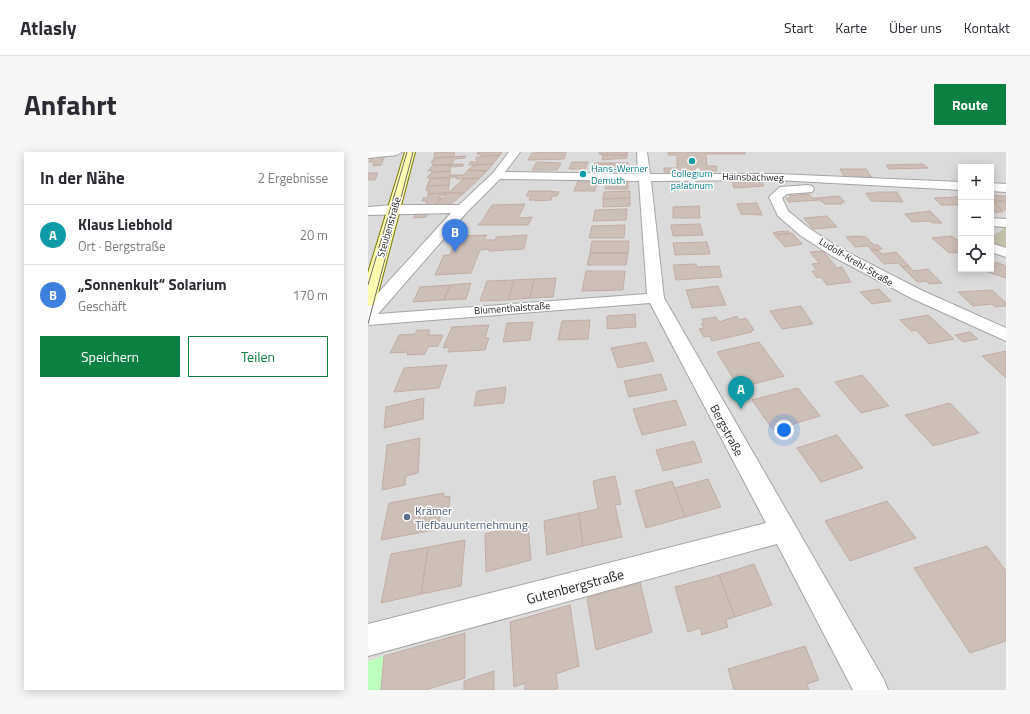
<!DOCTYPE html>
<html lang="de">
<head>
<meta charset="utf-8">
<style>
	body { margin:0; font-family:"Titillium Web",sans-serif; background:#f7f7f7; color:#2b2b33 }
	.controls { position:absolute; right:12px; top:12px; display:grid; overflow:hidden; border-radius:0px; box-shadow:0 2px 10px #0003 }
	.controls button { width:36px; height:36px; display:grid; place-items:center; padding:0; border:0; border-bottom:1px solid #e1e1e2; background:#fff; color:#2b2b33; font:20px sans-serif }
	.you { position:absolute; left:416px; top:278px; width:14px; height:14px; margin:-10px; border:3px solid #fff; border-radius:50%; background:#1a73e8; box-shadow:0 0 0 6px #1a73e833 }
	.badge { display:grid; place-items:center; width:26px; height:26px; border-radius:50%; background:#0b8043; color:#fff; font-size:13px; font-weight:700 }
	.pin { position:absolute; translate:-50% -33px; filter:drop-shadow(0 1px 2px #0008) }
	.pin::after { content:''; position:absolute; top:21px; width:14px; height:12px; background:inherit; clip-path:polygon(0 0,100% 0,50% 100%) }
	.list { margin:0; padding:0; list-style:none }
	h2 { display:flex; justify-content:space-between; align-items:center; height:52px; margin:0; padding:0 16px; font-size:17px }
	h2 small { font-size:13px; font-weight:400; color:#7c7c81 }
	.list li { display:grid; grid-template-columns:26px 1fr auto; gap:12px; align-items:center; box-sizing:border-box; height:60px; padding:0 16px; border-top:1px solid #e1e1e2 }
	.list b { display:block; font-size:15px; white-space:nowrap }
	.list p { margin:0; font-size:13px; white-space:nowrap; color:#7c7c81 }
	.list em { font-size:13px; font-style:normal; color:#7c7c81 }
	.actions { display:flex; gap:8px; padding:12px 16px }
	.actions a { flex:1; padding:9px 0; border:1px solid #0b8043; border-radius:0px; text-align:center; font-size:14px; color:#0b8043 }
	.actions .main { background:#0b8043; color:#fff }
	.icon { flex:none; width:22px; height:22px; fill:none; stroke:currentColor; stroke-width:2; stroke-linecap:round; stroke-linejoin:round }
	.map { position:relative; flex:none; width:638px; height:538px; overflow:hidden; border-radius:0px }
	header { display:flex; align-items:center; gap:24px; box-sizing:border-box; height:56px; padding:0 20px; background:#fff; border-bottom:1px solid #e1e1e2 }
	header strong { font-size:19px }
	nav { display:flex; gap:22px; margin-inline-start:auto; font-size:14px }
	.intro { display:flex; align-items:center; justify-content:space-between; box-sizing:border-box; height:96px; padding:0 24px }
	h1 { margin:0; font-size:28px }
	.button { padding:10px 18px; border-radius:0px; background:#0b8043; color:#fff; font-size:14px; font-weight:700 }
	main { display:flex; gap:24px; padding:0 24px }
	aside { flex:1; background:#fff; border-radius:0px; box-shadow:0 2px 10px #0003 }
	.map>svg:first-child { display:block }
	.residential { fill:#dcdbdb; fill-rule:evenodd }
	.construction { fill:#c5c3ad }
	.park { fill:#bcfebb }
	.building { fill:#ccbfb8; stroke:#c3aea4 }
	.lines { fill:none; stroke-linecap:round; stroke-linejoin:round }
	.minor-casing { stroke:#a5a5a5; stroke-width:2 }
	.secondary-casing { stroke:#787900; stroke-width:2 }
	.minor { fill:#fff; fill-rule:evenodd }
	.secondary { fill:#fffbb1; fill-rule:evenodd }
	.tram { stroke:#6c6c6c; stroke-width:1 }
	.culture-dot { fill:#0f9aa8; stroke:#fff; stroke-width:1.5 }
	.service-dot { fill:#5c6f8a; stroke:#fff; stroke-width:1.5 }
	.labels { text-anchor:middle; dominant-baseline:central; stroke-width:3; stroke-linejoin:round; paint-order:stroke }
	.far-culture-label { font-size:10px; fill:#0d838f; stroke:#fff; text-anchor:start }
	.far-street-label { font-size:10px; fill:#1e1e1e; stroke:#fff }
	.street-label { font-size:12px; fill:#1e1e1e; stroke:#fff }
	.service-label { font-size:12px; fill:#4e5e75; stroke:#fff; text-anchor:start }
	.near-street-label { font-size:14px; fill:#1e1e1e; stroke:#fff }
</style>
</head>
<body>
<header>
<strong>Atlasly</strong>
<nav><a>Start</a><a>Karte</a><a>Über uns</a><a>Kontakt</a></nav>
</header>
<div class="intro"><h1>Anfahrt</h1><a class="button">Route</a></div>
<main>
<aside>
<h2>In der Nähe<small>2 Ergebnisse</small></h2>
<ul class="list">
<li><span class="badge" style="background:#0f9aa8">A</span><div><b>Klaus Liebhold</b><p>Ort · Bergstraße</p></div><em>20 m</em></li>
<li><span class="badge" style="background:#3f7fe0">B</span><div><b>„Sonnenkult“ Solarium</b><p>Geschäft</p></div><em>170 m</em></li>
</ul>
<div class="actions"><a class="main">Speichern</a><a>Teilen</a></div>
</aside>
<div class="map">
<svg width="638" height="538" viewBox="0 0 638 538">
	<rect width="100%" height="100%" fill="#f0eae3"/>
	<path class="residential" d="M0,0H638V538H0ZM593,15H623V117H593Z"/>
	<path class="construction" d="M636,76H638V98L623,92V86Z"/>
	<path class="park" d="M16,504L13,538H0V509Z"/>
	<path class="building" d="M67,0H86L85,1H87L85,5L66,6Z
		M110,0H134L132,3L113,4L114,2H109Z
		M185,0H198L196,7L160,8L164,1Z
		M232,0H260L259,3H235L231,2Z
		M300,0H377V2H338L339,14H348L349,19L296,20V16H309V3H300Z
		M132,3L125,12L101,13L102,10H111L108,8L109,5Z
		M235,3H259V6L234,8Z
		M17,4L13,13L5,14L6,10H1L3,6Z
		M98,4L97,6L87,7L83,13H65V10L63,11L66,6Z
		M169,10L193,11L189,18H164Z
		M204,10H220L217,17H201Z
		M227,11H243L241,19H224Z
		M243,11H260L258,19H241Z
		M95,12V14L82,15V19L64,20V18L60,19L65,13Z
		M125,12L119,19L100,18L106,13Z
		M555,12L560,16L521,17L518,13Z
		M472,17H498L504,26H477Z
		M100,18L119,19L112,26L88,27L90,23H95Z
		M83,19L81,23H89L88,25L59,26L64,20Z
		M0,21H10L7,28H0Z
		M82,26L81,33L59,34L62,27Z
		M112,26L96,41H80L95,27Z
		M375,27H381V29H394L396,34L366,36L364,29H375Z
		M210,29H229L227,39H206Z
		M238,30H260V37H237Z
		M303,31H322L323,37L303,38Z
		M322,32H344L345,38H323Z
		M81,33L80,41L60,42L61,38L58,39L59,34Z
		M161,39H181L191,40L189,44H184L183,48L167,49L168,48H161L163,44H158Z
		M262,39V46L235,47L236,40Z
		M508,40H529L535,50L503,49L498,41H508Z
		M77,41L70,46H73L68,53H58L59,49H54L55,46H59L60,42Z
		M77,41H96L83,52L68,53L73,46H77L79,43L75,44Z
		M441,42L444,46H449L451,48L421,50L418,46H423L421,44Z
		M623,43L638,44V49H625Z
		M471,44L477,50H473L474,52H457L449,46Z
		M592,45L593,53H573L566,46Z
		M262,46V54L235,55V47Z
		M625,49H636L638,50V58H633Z
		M389,51L394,63L373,62L369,52Z
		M623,51H627L635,60H623Z
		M157,52L150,66L164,65L160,73H110L114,69L124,53Z
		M331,54L332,66H305V55Z
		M259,57L258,68L225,69L227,58Z
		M562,59L574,71H564L562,69L544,70L537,62Z
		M49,60H62L58,65L45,66Z
		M459,64L469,75L445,77L436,66Z
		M332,72L335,83L305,84L303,73Z
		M257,73L256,86H221L224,74Z
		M420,79L422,81L410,83L408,80Z
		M408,80L410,83L424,81L434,92L417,95L405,81Z
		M119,83L116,88H127L128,85L159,83L156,97L121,99L122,97L112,98L103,121L67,123L76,103H82L90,84Z
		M488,84L498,85L506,93H510L514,97L503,98L500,94L487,95L478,85Z
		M584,84L593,91V100L581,101L564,86Z
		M224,89H261L260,101H222Z
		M339,90L342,102L307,103L305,91Z
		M503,98H510L514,102L528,100L541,114L534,115L530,111L516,112Z
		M455,99L469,116L474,115L483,130L459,133L453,125L449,126L444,119H449L444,112L451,111L442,100Z
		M222,101H260L258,113H219Z
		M628,110L638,114V126L620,120Z
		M328,112L329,115L351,114L354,125L308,128L305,113Z
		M541,114L545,119L560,117L574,131L561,132L558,129L549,130L534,115Z
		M218,119H257L255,138L214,139Z
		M188,126L185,145L162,146L166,127Z
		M166,127L162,146L140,148L146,128Z
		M146,128L140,148L112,149L119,129Z
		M103,131L98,147L76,148L82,133Z
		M82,133L76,148L45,150L52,135Z
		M350,134L358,153L324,156L318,138Z
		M511,137L523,149L504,152L492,140Z
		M624,138L638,151V154L627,155L624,152L605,154L590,140Z
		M433,154L445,172L414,177L402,159Z
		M267,162L268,175L239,177V164Z
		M560,163L586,187L561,192L548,178L543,179L532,168Z
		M369,164L371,168L378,166L386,178L383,179L384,180L344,189L341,184L336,185L331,177L336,176L333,172L336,171L334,167L348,165L351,170Z
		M222,168L220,187L190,188L194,169Z
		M165,170L162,188L135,190L139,171Z
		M121,173L117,186H121L117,198L80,200L82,195L75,196L84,175Z
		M49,178H62L60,183H75L70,194L60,195L57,202L39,203L40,200L22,201L31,183L47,182Z
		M602,180L610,187L595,190L587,183Z
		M278,190L286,209L250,216L243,196Z
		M391,190L416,224L371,236L349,200Z
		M638,199V226L614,204Z
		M79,213L71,236L26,240L36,216Z
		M293,222L299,238L261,245L256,229Z
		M494,223L521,254L493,261L467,230Z
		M138,235L136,251L106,254L109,239Z
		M430,236L452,264L405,278L384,248Z
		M56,246L55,267L16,276L18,255Z
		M308,248L318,273L274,283L265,257Z
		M582,251L611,281L565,294L537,263Z
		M469,283L495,316L453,330L429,296Z
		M52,286L50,321L38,324L37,333L14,338L19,293Z
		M326,289L334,310L295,319L288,298Z
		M247,324L253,352L247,353L254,385L215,394L211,361L230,357L225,329Z
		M340,327L353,355L317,365L307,336Z
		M304,329L317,365L278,376L267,339Z
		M76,341V345L82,344L80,362L72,363L71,377L13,388L21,351Z
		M519,349L548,386L482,409L457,369Z
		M211,361L215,394L179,403L176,369Z
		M160,372L163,408L118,420L117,382Z
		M97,388L93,434L53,442L60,395Z
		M619,394L638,419V489L602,501L546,416Z
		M60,395L53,442L13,451L23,402Z
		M386,412L404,453L367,465L351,423Z
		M351,423L367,465L358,468L360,475L334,483L332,476L320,480L307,435Z
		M272,430L284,480L228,498L219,446Z
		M202,453L211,514L188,522L190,536L185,538H157V531L146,535L142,470Z
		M97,481V526L57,538H13L16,504Z
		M437,494L451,528L439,532L441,538H366L360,517Z
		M126,519V538H96V529Z"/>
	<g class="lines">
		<g class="minor-casing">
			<path id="minor" d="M0,0H34L29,3L0,6Z
				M141,0H152L137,20L270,22L269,0H279L282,22H409L593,30V38L409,28L283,29L296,146L515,526L520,538H485L409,392L0,504V472L398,371L282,151L0,173V152L83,61L0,63V55L26,53H91L125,21ZM132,27L271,29L279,142L10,162L99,60Z
				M623,31L638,32V40L623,39Z
				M440,33L444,34L446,37L444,40L419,42L414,46L420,59L442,77L475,98L555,139L638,176V189L543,146L464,104L432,83L410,64L401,45L412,35Z
				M623,66L638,67V75L623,74Z
				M623,91L638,96V105L623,100Z"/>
		</g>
		<g class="secondary-casing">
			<path id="secondary" d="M37,0H47L8,149L6,153L0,154V121Z"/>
		</g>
		<use href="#minor" class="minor"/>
		<use href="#secondary" class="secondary"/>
		<path class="tram" d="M0,133L39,0
			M0,172L45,0"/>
	</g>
	<g class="culture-dot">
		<circle cx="324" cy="9" r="4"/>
		<circle cx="215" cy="22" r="4"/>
	</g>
	<circle class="service-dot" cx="39" cy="365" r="4"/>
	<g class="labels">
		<g class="far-culture-label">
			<text x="223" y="16">Hans-Werner<tspan x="223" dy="12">Demuth</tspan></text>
			<text x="324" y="21" text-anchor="middle">Collegium<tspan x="324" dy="12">palatinum</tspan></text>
		</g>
		<g class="far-street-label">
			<text transform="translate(385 25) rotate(1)">Hainsbachweg</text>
			<text transform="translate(21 75) rotate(-74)">Steubenstraße</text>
			<text transform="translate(488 110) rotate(31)">Ludolf-Krehl-Straße</text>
			<text transform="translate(144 156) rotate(-4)">Blumenthalstraße</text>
		</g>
		<g class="street-label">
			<text transform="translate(359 278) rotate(62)">Bergstraße</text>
		</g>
		<g class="service-label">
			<text x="47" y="358">Krämer<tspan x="47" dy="14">Tiefbauunternehmung</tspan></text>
		</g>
		<g class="near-street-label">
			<text transform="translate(207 434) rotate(-15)">Gutenbergstraße</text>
		</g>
	</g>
</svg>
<div class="controls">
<button>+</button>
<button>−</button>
<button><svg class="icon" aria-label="locate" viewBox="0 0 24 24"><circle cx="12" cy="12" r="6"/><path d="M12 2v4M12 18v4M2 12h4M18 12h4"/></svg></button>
</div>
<div class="you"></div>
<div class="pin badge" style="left:373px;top:257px;background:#0f9aa8">A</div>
<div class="pin badge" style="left:87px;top:100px;background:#3f7fe0">B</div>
</div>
</main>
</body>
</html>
